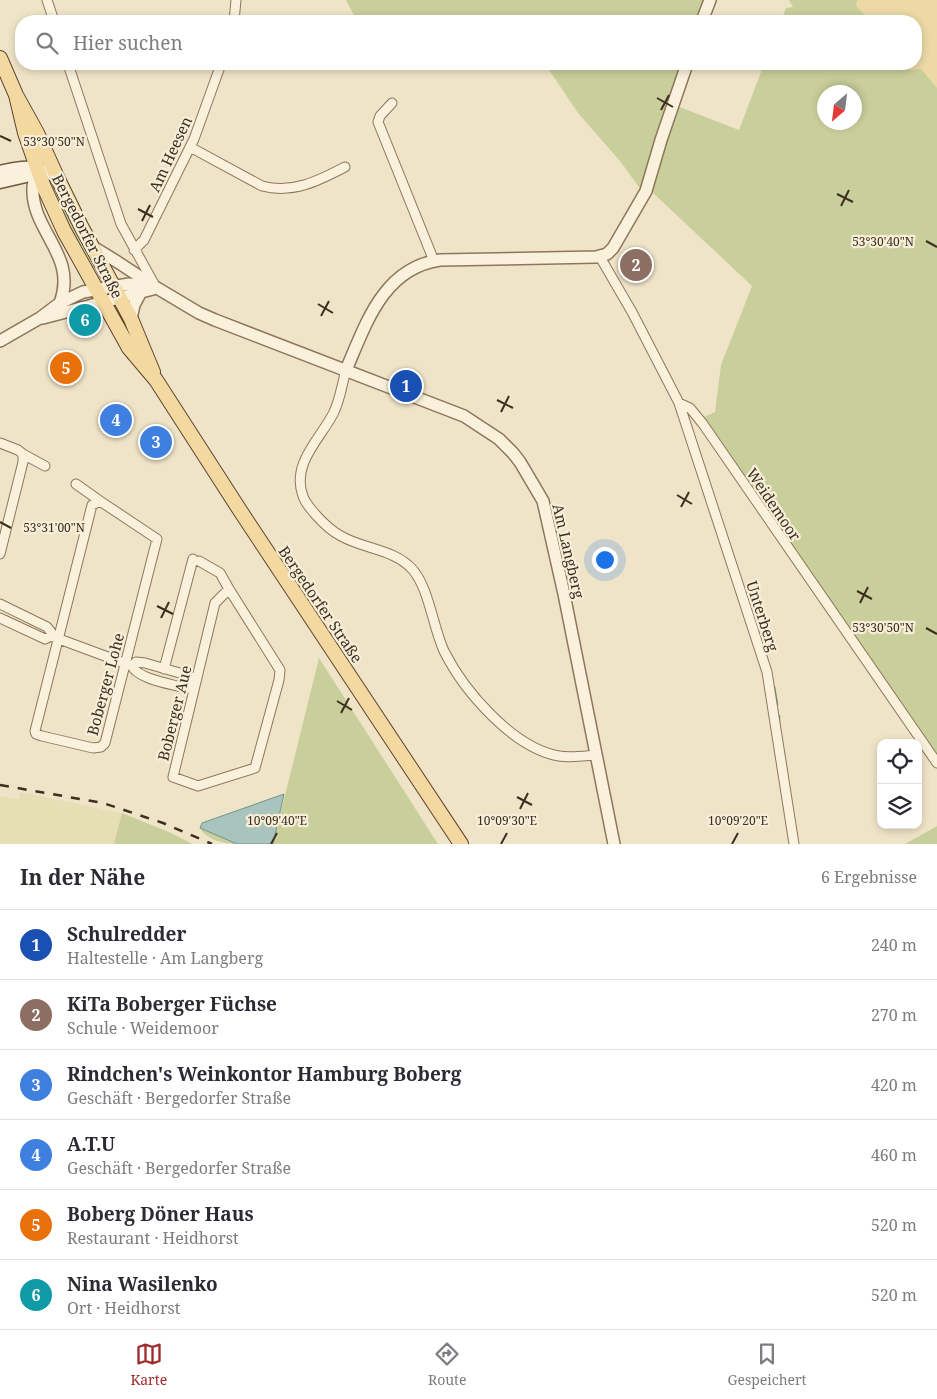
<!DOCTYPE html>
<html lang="de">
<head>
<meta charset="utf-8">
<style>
	body { margin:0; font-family:"Noto Serif",serif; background:#f2f2f3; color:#2b2b33 }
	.controls { position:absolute; right:15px; bottom:15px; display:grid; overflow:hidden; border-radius:10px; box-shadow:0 2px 8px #0003 }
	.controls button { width:45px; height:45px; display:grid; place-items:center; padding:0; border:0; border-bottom:1px solid #e1e1e2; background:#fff; color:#2b2b33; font:25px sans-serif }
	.compass { position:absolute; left:817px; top:85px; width:45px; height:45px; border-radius:50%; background:#fff; box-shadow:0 2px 8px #0003; rotate:208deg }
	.you { position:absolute; left:604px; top:559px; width:18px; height:18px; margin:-12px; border:4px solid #fff; border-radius:50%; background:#1a73e8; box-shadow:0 0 0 8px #1a73e833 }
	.badge { display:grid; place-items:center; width:32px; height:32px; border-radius:50%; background:#9e2a2b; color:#fff; font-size:16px; font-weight:700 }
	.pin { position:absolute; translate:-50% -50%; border:2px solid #fff; box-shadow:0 1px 5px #0006 }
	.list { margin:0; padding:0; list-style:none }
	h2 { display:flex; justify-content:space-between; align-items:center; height:65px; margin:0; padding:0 20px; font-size:21px }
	h2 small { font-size:16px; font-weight:400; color:#7c7c81 }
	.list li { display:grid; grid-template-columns:32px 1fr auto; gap:15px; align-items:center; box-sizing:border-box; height:70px; padding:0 20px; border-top:1px solid #e1e1e2 }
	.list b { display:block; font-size:19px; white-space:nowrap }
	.list p { margin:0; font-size:16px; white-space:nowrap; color:#7c7c81 }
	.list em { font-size:16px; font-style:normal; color:#7c7c81 }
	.icon { flex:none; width:28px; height:28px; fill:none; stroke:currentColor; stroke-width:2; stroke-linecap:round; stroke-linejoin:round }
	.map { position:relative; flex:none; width:937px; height:844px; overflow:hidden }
	.search { position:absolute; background:#fff; box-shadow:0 2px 8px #0003; left:15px; right:15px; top:15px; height:55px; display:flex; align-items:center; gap:12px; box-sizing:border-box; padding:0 18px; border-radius:20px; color:#7c7c81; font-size:19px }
	.sheet { height:485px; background:#fff }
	nav { display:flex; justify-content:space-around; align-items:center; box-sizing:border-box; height:70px; border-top:1px solid #e1e1e2; background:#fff; font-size:14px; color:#7c7c81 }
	nav a { display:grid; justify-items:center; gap:2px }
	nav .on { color:#9e2a2b }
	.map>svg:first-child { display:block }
	.farmland { fill:#e6deb5 }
	.green { fill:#c9cf9b; fill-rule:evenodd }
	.sand { fill:#ecd9a5 }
	.water { fill:#a9c4bc; stroke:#6f938a }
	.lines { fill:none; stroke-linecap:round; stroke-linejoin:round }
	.stream { stroke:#6f938a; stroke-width:2.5 }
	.minor-casing { stroke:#8d765c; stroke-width:11 }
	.tertiary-casing { stroke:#8d765c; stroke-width:14 }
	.secondary-casing { stroke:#6f573f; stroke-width:15 }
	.primary-casing { stroke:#5b4430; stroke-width:16 }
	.minor { stroke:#faf1dc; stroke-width:9 }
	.tertiary { stroke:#faf1dc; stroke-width:11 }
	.secondary { stroke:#faf1dc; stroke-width:12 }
	.primary { stroke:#f3d9a0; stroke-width:14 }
	.rail { stroke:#3d2e20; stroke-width:2.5; stroke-dasharray:9 9; stroke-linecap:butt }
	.ticks { fill:none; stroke:#3d2e20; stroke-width:2 }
	.labels { text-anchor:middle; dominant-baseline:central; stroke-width:4.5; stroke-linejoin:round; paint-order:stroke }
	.street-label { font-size:15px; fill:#3d2e20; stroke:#f7eed8 }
	.ticks-label { font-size:12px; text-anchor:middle; fill:#3d2e20; stroke:#f7eed8; stroke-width:4.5; stroke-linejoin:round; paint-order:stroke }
</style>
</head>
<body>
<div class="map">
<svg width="937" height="844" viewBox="0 0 937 844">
	<rect width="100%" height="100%" fill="#f0e4c8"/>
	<path class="farmland" d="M20,792L122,813L114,844H0V796L19,799Z"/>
	<path class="green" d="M346,0H706L698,21H357Z
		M789,0H937V754L704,417L715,412L721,365L752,286L651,191L677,106L739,130L764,64H916V21H781L786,8L793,7ZM824,92H854V122H824Z
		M545,64H683L641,190L620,161L578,113Z
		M46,179H48L80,240L100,268L96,270L81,244L70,230Z
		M319,658L438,844H273Z
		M122,813L171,833L193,844H114Z
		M937,826V844H905Z
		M200,828L237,844C224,844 207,840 200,828Z"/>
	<path class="sand" d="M857,0H937V88L921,69L910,70L909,64H916V21L870,20L856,6Z"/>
	<path class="water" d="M284,794L273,844H237L200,828L202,823Z"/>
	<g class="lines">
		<path class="stream" d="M774,687L777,704
			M779,716V722"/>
		<g class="minor-casing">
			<path id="minor" d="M47,0L54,21
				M234,21L236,0
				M68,64L121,224L154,284
				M392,103L380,116L378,122L434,261
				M190,147L262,186C293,194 318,181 345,167
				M134,250L144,240L194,139L221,64
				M600,257L632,312L679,403L690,408L703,424L937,763
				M346,370C342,384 340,401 333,414C320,439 291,464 303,496C305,503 311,509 315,514C323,523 331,531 341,536C363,549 395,549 413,570C429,589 433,627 444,651C464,691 513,748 559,756C571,758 584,756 596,755
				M679,403L767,672L794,844
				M0,443L18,450L23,454V462L0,554
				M23,454L45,466
				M76,484L100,501
				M100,501L157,539L105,743L101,747L93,748L42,736L36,734L35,731L92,505Z
				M199,561L220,573L229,589
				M229,589L280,670L279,680L255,768L198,786L173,777L215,603Z
				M0,604L47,627L51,632V636
				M0,618L45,639L51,636L132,666C138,679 171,684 185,688H189L195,684L190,676L145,663L136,662L132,666
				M164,669L193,559"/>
		</g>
		<g class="tertiary-casing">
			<path id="tertiary" d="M702,21L710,0
				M37,169C36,175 33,182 33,188C31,231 78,255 60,303
				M93,247L116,261L154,286
				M43,318L153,289
				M131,319L134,305L141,292
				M0,341L40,318L60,303L83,292L129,284L157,288L199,313L215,320L464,416L499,439L513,453L520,462L543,501L564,594L614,844
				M346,370C366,324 383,268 440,260L596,257L607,254L613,248L646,191L661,140L687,64"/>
		</g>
		<g class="secondary-casing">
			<path id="secondary" d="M0,172C24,166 35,165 57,177
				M0,182L26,176L38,167"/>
		</g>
		<g class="primary-casing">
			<path id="primary" d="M0,58L16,95L37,133L57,177L81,226L131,319L153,372
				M16,95L25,133L43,185L64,231L129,348L156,380L241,512L461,844"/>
		</g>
		<use href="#minor" class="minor"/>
		<use href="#tertiary" class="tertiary"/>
		<use href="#secondary" class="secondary"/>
		<use href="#primary" class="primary"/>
		<path class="rail" d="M0,785L103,803L163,823L212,844"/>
	</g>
	<path class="ticks" d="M657,98L673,107M661,110L669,95M0,136L11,141M837,194L853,202M841,206L849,190M138,209L153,217M142,221L150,205M926,241L937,247M318,304L333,313M321,316L329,301M497,400L513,408M501,412L509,396M677,495L692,504M681,507L689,492M0,522L11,528M857,591L872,599M860,603L868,587M157,606L173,614M161,618L169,602M926,628L937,634M337,701L352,710M341,713L349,698M517,797L532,805M520,809L528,793M271,844L277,833M501,844L507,833M732,844L738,833"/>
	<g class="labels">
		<g class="street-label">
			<text transform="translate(170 154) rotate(-65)">Am Heesen</text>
			<text transform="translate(88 236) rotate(63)">Bergedorfer Straße</text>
			<text transform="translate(774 504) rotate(56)">Weidemoor</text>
			<text transform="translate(569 551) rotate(77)">Am Langberg</text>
			<text transform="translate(321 604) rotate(56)">Bergedorfer Straße</text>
			<text transform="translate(763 616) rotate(72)">Unterberg</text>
			<text transform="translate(105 684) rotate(-75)">Boberger Lohe</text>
			<text transform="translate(174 713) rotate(-76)">Boberger Aue</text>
		</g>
	</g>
	<g class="ticks-label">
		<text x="54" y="146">53°30'50"N</text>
		<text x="883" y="246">53°30'40"N</text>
		<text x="54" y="532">53°31'00"N</text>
		<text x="883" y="632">53°30'50"N</text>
		<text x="277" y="825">10°09'40"E</text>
		<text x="507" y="825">10°09'30"E</text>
		<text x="738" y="825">10°09'20"E</text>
	</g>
</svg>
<div class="controls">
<button><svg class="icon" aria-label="locate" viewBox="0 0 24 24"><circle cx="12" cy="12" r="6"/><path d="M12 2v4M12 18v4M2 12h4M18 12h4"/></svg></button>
<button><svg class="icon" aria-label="layers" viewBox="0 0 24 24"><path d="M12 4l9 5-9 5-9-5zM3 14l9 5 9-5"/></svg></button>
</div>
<svg class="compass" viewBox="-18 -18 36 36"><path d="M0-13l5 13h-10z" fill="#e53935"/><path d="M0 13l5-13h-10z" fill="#7c7c81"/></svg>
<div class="you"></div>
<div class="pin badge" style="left:406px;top:386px;background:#1a4fb4">1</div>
<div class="pin badge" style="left:636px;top:265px;background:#8d6e63">2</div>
<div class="pin badge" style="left:156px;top:442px;background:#3f7fe0">3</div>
<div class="pin badge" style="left:116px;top:420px;background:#3f7fe0">4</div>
<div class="pin badge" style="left:66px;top:368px;background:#e8710a">5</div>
<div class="pin badge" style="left:85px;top:320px;background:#0f9aa8">6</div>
<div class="search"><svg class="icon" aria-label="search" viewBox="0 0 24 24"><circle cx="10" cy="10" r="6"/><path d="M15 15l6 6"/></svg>Hier suchen</div>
</div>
<section class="sheet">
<h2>In der Nähe<small>6 Ergebnisse</small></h2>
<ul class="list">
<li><span class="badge" style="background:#1a4fb4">1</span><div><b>Schulredder</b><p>Haltestelle · Am Langberg</p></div><em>240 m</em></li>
<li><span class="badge" style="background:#8d6e63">2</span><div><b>KiTa Boberger Füchse</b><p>Schule · Weidemoor</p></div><em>270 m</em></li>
<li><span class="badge" style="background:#3f7fe0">3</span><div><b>Rindchen's Weinkontor Hamburg Boberg</b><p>Geschäft · Bergedorfer Straße</p></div><em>420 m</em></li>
<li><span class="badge" style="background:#3f7fe0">4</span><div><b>A.T.U</b><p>Geschäft · Bergedorfer Straße</p></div><em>460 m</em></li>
<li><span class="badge" style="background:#e8710a">5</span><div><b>Boberg Döner Haus</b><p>Restaurant · Heidhorst</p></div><em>520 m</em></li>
<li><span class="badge" style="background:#0f9aa8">6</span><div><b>Nina Wasilenko</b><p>Ort · Heidhorst</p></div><em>520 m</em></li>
</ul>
</section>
<nav>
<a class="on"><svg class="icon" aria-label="map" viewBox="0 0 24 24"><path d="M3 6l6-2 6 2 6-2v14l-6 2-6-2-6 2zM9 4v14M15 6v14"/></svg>Karte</a>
<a><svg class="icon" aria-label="directions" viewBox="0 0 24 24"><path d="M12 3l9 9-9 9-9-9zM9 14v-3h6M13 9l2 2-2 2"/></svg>Route</a>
<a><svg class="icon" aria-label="saved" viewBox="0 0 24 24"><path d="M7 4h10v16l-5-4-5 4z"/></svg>Gespeichert</a>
</nav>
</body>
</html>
